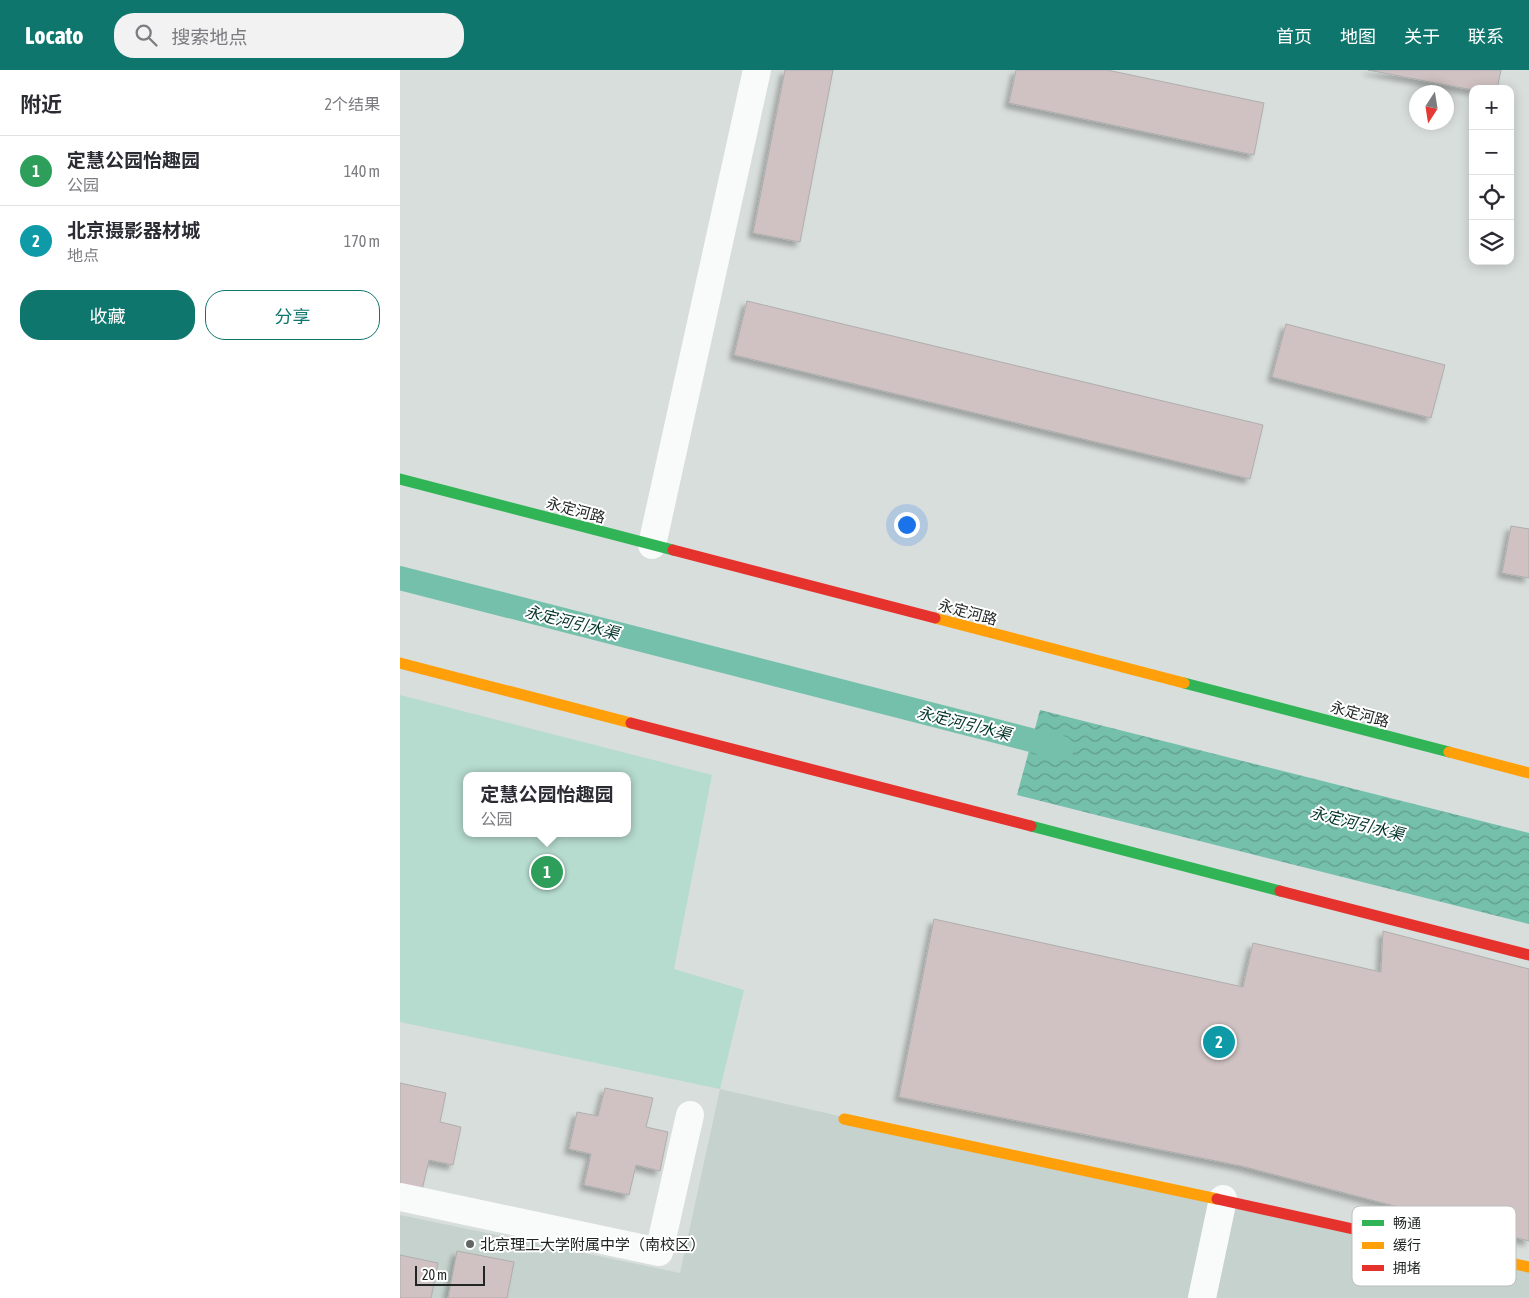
<!DOCTYPE html>
<html lang="zh">
<head>
<meta charset="utf-8">
<style>
	body { margin:0; font-family:"Asap Condensed","Noto Sans SC",sans-serif; background:#f2f2f3; color:#2b2b33 }
	.controls { position:absolute; right:15px; top:15px; display:grid; overflow:hidden; border-radius:10px; box-shadow:0 2px 12px #0003 }
	.controls button { width:45px; height:45px; display:grid; place-items:center; padding:0; border:0; border-bottom:1px solid #e1e1e2; background:#fff; color:#2b2b33; font:25px sans-serif }
	.compass { position:absolute; left:1009px; top:15px; width:45px; height:45px; border-radius:50%; background:#fff; box-shadow:0 2px 12px #0003; rotate:192deg }
	.scale { position:absolute; left:15px; bottom:12px; width:70px; box-sizing:border-box; padding-left:5px; border:2px solid #212624; border-top:0; font-size:14px; line-height:18px; white-space:nowrap; color:#212624; -webkit-text-stroke:4px #fff; paint-order:stroke }
	.you { position:absolute; left:506px; top:454px; width:18px; height:18px; margin:-12px; border:4px solid #fff; border-radius:50%; background:#1a73e8; box-shadow:0 0 0 8px #1a73e833 }
	.badge { display:grid; place-items:center; width:32px; height:32px; border-radius:50%; background:#0f766e; color:#fff; font-size:16px; font-weight:700 }
	.pin { position:absolute; translate:-50% -50%; border:2px solid #fff; box-shadow:0 1px 5px #0006 }
	.popup { position:absolute; left:63px; top:702px; width:168px; height:65px; box-sizing:border-box; display:grid; place-content:center; border-radius:10px; background:#fff; filter:drop-shadow(0 1px 4px #0005); font-size:16px; white-space:nowrap; color:#7c7c81 }
	.popup b { font-size:19px; color:#2b2b33 }
	.popup::after { content:''; position:absolute; left:50%; top:100%; margin-left:-10px; border:10px solid transparent; border-top-color:#fff }
	.list { margin:0; padding:0; list-style:none }
	h2 { display:flex; justify-content:space-between; align-items:center; height:65px; margin:0; padding:0 20px; font-size:21px }
	h2 small { font-size:16px; font-weight:400; color:#7c7c81 }
	.list li { display:grid; grid-template-columns:32px 1fr auto; gap:15px; align-items:center; box-sizing:border-box; height:70px; padding:0 20px; border-top:1px solid #e1e1e2 }
	.list b { display:block; font-size:19px; white-space:nowrap }
	.list p { margin:0; font-size:16px; white-space:nowrap; color:#7c7c81 }
	.list em { font-size:16px; font-style:normal; color:#7c7c81 }
	.actions { display:flex; gap:10px; padding:15px 20px }
	.actions a { flex:1; padding:11px 0; border:1px solid #0f766e; border-radius:20px; text-align:center; font-size:18px; color:#0f766e }
	.actions .main { background:#0f766e; color:#fff }
	.icon { flex:none; width:28px; height:28px; fill:none; stroke:currentColor; stroke-width:2; stroke-linecap:round; stroke-linejoin:round }
	.map { position:relative; flex:none; width:1129px; height:1228px; overflow:hidden }
	header { display:flex; align-items:center; gap:30px; box-sizing:border-box; height:70px; padding:0 25px; background:#0f766e; color:#fff }
	header strong { font-size:24px }
	nav { display:flex; gap:28px; margin-inline-start:auto; font-size:18px }
	.search { width:350px; height:45px; background:#f2f2f3; display:flex; align-items:center; gap:12px; box-sizing:border-box; padding:0 18px; border-radius:20px; color:#7c7c81; font-size:19px }
	main { display:flex }
	aside { flex:1; background:#fff }
	.map>svg:first-child { display:block }
	.built { fill:#c5d2cd }
	.park { fill:#b6dbcf; fill-rule:evenodd }
	.water { fill:url(#water-waves) }
	.lines { fill:none; stroke-linecap:round; stroke-linejoin:round }
	.canal { stroke:#75c0ab; stroke-width:24 }
	.building { fill:#d0c2c2; stroke:#aeaead; filter:url(#shadow) }
	.street { stroke:#f9fafa; stroke-width:28 }
	.fast { stroke:#30b455; stroke-width:11 }
	.slow { stroke:#ff9f0a; stroke-width:11 }
	.jam { stroke:#e5322d; stroke-width:11 }
	.poi-dot { fill:#616664; stroke:#fff; stroke-width:2 }
	.labels { text-anchor:middle; dominant-baseline:central; stroke-width:4; stroke-linejoin:round; paint-order:stroke }
	.street-label { font-size:15px; fill:#212624; stroke:#fff }
	.poi-label { font-size:15px; fill:#212624; stroke:#fff; text-anchor:start }
	.water-label { font-size:16px; font-style:italic; fill:#04352a; stroke:#fff }
	.key { fill:#fff; stroke:#bcbebd; stroke-width:1 }
	.key-label { font-size:14px; fill:#212624 }
</style>
</head>
<body>
<header>
<strong>Locato</strong>
<div class="search"><svg class="icon" aria-label="search" viewBox="0 0 24 24"><circle cx="10" cy="10" r="6"/><path d="M15 15l6 6"/></svg>搜索地点</div>
<nav><a>首页</a><a>地图</a><a>关于</a><a>联系</a></nav>
</header>
<main>
<aside>
<h2>附近<small>2个结果</small></h2>
<ul class="list">
<li><span class="badge" style="background:#2e9e5b">1</span><div><b>定慧公园怡趣园</b><p>公园</p></div><em>140 m</em></li>
<li><span class="badge" style="background:#0f9aa8">2</span><div><b>北京摄影器材城</b><p>地点</p></div><em>170 m</em></li>
</ul>
<div class="actions"><a class="main">收藏</a><a>分享</a></div>
</aside>
<div class="map">
<svg width="1129" height="1228" viewBox="0 0 1129 1228">
	<defs>
		<pattern id="water-waves" width="16" height="10" patternUnits="userSpaceOnUse" patternTransform="scale(1.25)"><rect width="16" height="10" fill="#75c0ab"/><path d="M0 5q4-4 8 0t8 0" fill="none" stroke="#609c8b"/></pattern>
		<filter id="shadow"><feDropShadow dx="-4.5" dy="4.5" stdDeviation="2.5" flood-color="#0004"/></filter>
	</defs>
	<rect width="100%" height="100%" fill="#d8dedc"/>
	<path class="built" d="M320,1019L1129,1202V1228H0V1145L280,1203Z"/>
	<path class="park" d="M0,625L312,705L274,899L344,920L320,1019L0,952ZM67,706H227V763H67Z"/>
	<path class="water" d="M640,640L1129,763V854L617,725Z"/>
	<g class="lines">
		<path class="canal" d="M0,508L662,678"/>
	</g>
	<path class="building" d="M385,0H433L400,172L353,163Z
		M616,0H707L864,33L854,85L609,33Z
		M968,0H1101L1097,19L1073,20Z
		M347,231L863,355L850,409L334,285Z
		M886,254L1045,295L1031,348L872,307Z
		M1111,456L1129,459V508L1102,503Z
		M534,849L843,917L853,873L981,902L983,861L1129,899V1171L841,1096L499,1027Z
		M0,1013L46,1023L40,1052L61,1057L53,1095L29,1090L22,1120L0,1115Z
		M205,1018L253,1028L246,1057L268,1062L260,1101L236,1095L229,1125L184,1115L191,1084L169,1079L177,1042L198,1046Z
		M57,1181L114,1192L107,1228H48Z
		M0,1185L38,1193L31,1228H0Z"/>
	<g class="lines">
		<path class="street" d="M252,475L357,0
			M0,1127L259,1182L290,1045
			M802,1228L823,1129"/>
		<path class="fast" d="M0,409L273,480
			M784,613L1049,682
			M631,756L880,821"/>
		<path class="slow" d="M535,548L784,613
			M0,593L231,653
			M1049,682L1129,703
			M444,1049L817,1129
			M1003,1170L1129,1197"/>
		<path class="jam" d="M273,480L535,548
			M231,653L631,756
			M880,821L1129,885
			M817,1129L1003,1170"/>
	</g>
	<circle class="poi-dot" cx="70" cy="1174" r="5"/>
	<g class="labels">
		<g class="street-label">
			<text transform="translate(176 440) rotate(15)">永定河路</text>
			<text transform="translate(568 542) rotate(15)">永定河路</text>
			<text transform="translate(960 644) rotate(15)">永定河路</text>
		</g>
		<g class="poi-label">
			<text x="80" y="1174">北京理工大学附属中学（南校区）</text>
		</g>
		<g class="water-label">
			<text transform="translate(172 552) rotate(14)">永定河引水渠</text>
			<text transform="translate(564 653) rotate(14)">永定河引水渠</text>
			<text transform="translate(957 753) rotate(14)">永定河引水渠</text>
		</g>
	</g>
	<rect x="952" y="1136" width="164" height="80" rx="8" class="key"/>
	<rect x="962" y="1150" width="22" height="6" fill="#30b455"/>
	<rect x="962" y="1172" width="22" height="7" fill="#ff9f0a"/>
	<rect x="962" y="1195" width="22" height="6" fill="#e5322d"/>
	<g class="key-label">
		<text x="993" y="1158">畅通</text>
		<text x="993" y="1180">缓行</text>
		<text x="993" y="1203">拥堵</text>
	</g>
</svg>
<div class="controls">
<button>+</button>
<button>−</button>
<button><svg class="icon" aria-label="locate" viewBox="0 0 24 24"><circle cx="12" cy="12" r="6"/><path d="M12 2v4M12 18v4M2 12h4M18 12h4"/></svg></button>
<button><svg class="icon" aria-label="layers" viewBox="0 0 24 24"><path d="M12 4l9 5-9 5-9-5zM3 14l9 5 9-5"/></svg></button>
</div>
<svg class="compass" viewBox="-18 -18 36 36"><path d="M0-13l5 13h-10z" fill="#e53935"/><path d="M0 13l5-13h-10z" fill="#7c7c81"/></svg>
<div class="scale">20 m</div>
<div class="you"></div>
<div class="pin badge" style="left:147px;top:802px;background:#2e9e5b">1</div>
<div class="popup"><b>定慧公园怡趣园</b>公园</div>
<div class="pin badge" style="left:819px;top:972px;background:#0f9aa8">2</div>
</div>
</main>
</body>
</html>
